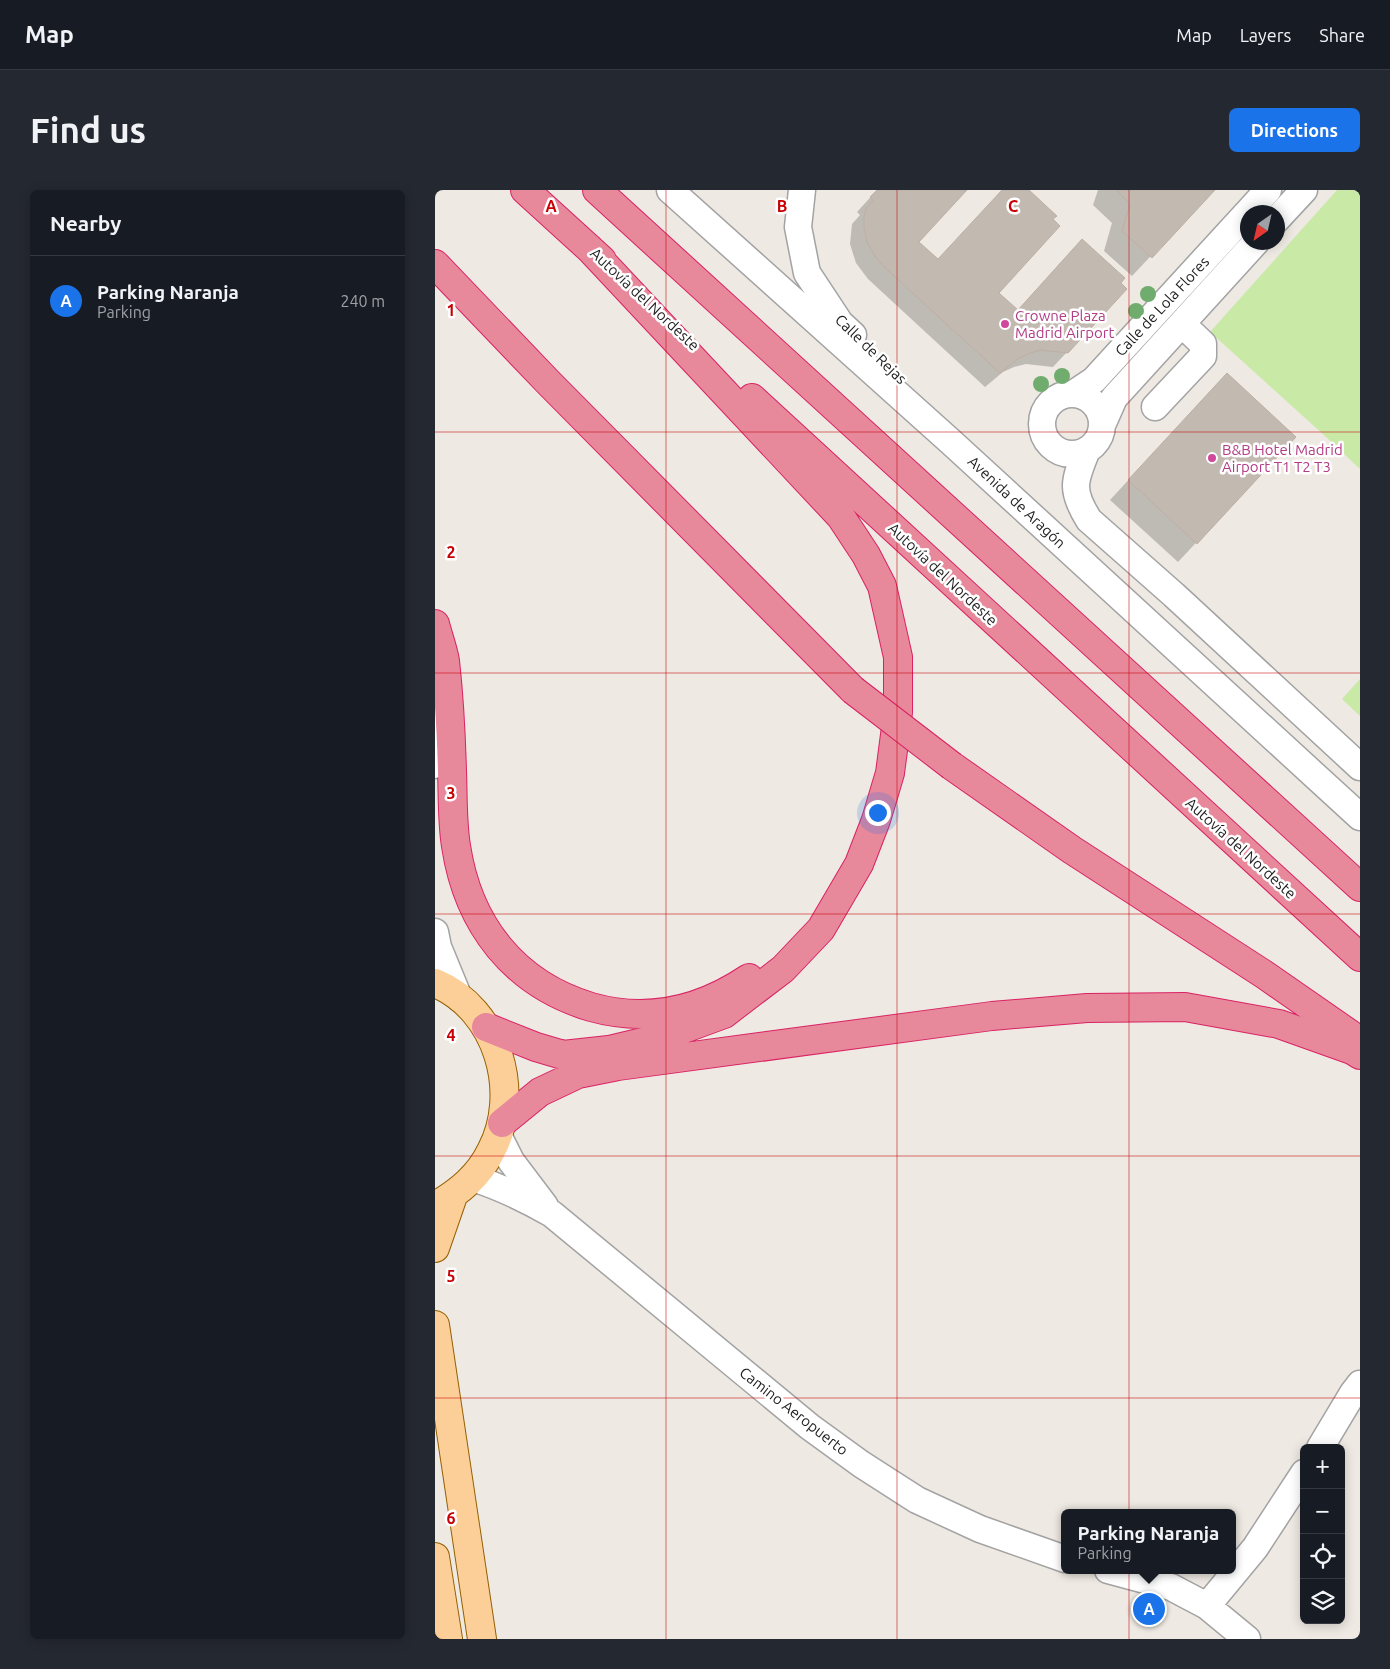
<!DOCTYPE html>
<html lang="en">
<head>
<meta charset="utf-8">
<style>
	body { margin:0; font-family:Ubuntu,sans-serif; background:#242831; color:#f1f3f6 }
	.controls { position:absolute; right:15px; bottom:15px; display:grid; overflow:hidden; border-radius:8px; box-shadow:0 2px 12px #0003 }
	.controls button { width:45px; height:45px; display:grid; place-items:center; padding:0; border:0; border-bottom:1px solid #363941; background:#171b24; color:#f1f3f6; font:25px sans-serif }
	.compass { position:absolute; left:805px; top:15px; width:45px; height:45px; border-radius:50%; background:#171b24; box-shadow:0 2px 12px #0003; rotate:214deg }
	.you { position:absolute; left:442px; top:622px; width:18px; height:18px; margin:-12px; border:4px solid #fff; border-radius:50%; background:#1a73e8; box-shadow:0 0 0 8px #1a73e833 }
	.badge { display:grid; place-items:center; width:32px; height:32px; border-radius:50%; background:#1a73e8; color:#fff; font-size:16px; font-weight:700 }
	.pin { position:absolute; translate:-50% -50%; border:2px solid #fff; box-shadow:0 1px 5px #0006 }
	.popup { position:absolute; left:626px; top:1319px; width:175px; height:65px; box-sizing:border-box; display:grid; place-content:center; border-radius:8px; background:#171b24; filter:drop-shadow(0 1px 4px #0005); font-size:16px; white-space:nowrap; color:#9ea1a6 }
	.popup b { font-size:19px; color:#f1f3f6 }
	.popup::after { content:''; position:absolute; left:50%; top:100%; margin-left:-10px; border:10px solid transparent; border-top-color:#171b24 }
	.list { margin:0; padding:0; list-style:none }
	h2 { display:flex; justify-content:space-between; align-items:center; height:65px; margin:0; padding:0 20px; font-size:21px }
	h2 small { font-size:16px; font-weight:400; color:#9ea1a6 }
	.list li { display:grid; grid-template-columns:32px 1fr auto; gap:15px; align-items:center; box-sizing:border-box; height:90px; padding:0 20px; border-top:1px solid #363941 }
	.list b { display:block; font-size:19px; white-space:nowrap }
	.list p { margin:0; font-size:16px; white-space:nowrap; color:#9ea1a6 }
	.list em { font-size:16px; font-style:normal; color:#9ea1a6 }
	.icon { flex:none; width:28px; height:28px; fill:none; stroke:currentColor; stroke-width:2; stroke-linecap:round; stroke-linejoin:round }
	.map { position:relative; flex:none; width:925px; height:1449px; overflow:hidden; border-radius:8px }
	header { display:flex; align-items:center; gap:30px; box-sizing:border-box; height:70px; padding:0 25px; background:#171b24; border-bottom:1px solid #363941 }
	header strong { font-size:24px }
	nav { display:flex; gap:28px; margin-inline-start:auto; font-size:18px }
	.intro { display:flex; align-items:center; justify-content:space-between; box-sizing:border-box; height:120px; padding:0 30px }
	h1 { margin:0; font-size:35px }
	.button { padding:12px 22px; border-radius:8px; background:#1a73e8; color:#fff; font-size:18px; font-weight:700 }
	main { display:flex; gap:30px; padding:0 30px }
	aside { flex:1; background:#171b24; border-radius:8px; box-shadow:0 2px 12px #0003 }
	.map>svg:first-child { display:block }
	.grass { fill:#c9e9a6 }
	.shadow { fill:#0003 }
	.building { fill:#c2b9b1; stroke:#bfafa4 }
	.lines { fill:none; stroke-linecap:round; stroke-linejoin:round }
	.minor-casing { stroke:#a3a3a3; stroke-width:29 }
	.major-casing { stroke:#946000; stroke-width:30 }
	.highway-casing { stroke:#d92264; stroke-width:30 }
	.minor { stroke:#fff; stroke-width:26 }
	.major { stroke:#fdcf98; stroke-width:28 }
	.highway { stroke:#e7889b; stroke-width:28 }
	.highway-bridge-casing { stroke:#d92264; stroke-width:30; stroke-linecap:butt }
	.highway-bridge { stroke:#e7889b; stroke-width:28 }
	.tree { fill:#71ac6f }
	.grid { fill:none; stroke:#c80004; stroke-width:1; stroke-opacity:0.55 }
	.hotel-dot { fill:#d1479c; stroke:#fff; stroke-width:2 }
	.labels { text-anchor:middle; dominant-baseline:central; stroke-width:5; stroke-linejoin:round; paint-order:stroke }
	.street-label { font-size:15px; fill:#1c1c1c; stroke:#fff }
	.hotel-label { font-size:15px; fill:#b23c85; stroke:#fff; text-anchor:start }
	.grid-label { font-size:16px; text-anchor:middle; font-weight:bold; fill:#c80004; stroke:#fff; stroke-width:5; stroke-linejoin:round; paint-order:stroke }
</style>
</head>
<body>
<header>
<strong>Map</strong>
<nav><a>Map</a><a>Layers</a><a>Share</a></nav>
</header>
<div class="intro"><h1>Find us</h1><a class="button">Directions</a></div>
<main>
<aside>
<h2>Nearby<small></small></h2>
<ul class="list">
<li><span class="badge">A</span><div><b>Parking Naranja</b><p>Parking</p></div><em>240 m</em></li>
</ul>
</aside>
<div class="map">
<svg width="925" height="1449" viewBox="0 0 925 1449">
	<rect width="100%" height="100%" fill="#eee9e2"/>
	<path class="grass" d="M902,0H925V279L890,246L775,142Z
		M925,489V526L907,509Z"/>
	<path class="shadow" d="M442,0H530L482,52L503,71L568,0H592L562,103L582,121L633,65L632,162L618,177L591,174L579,177L568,182L550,197L433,89L421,73L415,54L417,34L425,25L422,22Z
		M663,0H778L697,86L669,61L677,33L658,15Z
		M774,203L860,247L743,372L675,310Z"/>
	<path class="building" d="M442,0H532L484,52L503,69L567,0H594L622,26L618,29L625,36L564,103L583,120L647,49L690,88L686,93L692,99L633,163L606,160L595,163L584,168L565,183L447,75L440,66L432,52L429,39V27L431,19L438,10L435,7Z
		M681,0H780L717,68L687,41L695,14Z
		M792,183L861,247L762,354L693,290Z"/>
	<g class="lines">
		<g class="minor-casing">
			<path id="minor" d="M235,0L516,252L925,627
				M367,0L363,37L372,83L405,133L418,145
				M813,22L833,0
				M842,29L869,0
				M638,204L659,190L812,23
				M607 234a30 30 0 1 1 60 0a30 30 0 1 1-60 0Z
				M720,217L768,166V154L747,134
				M668,233L679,208L821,52
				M652,260C639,291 635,300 654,330L739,405L925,577
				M0,575L3,546L1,518
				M0,742L3,757L24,808
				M63,945L76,971L110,1016
				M38,988C66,997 91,1009 117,1024L375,1237L426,1274L482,1310L545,1339L630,1369
				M885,1258L918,1203L925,1194
				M673,1380L736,1397L772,1416L812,1449
				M772,1416L820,1358L869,1283"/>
		</g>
		<g class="major-casing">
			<path id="major" d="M0,793C63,819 87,903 56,961C44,986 24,1002 0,1016
				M0,1058L18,1006
				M0,1135L47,1449
				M0,1367L13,1449"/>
		</g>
		<g class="highway-casing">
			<path id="highway" d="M90,0L167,70
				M162,0L925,697
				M0,74L113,192L418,500
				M317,208L925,767
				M0,434C3,446 8,459 10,471C14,507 16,544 17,581C18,606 17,631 21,656C33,735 79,794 156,817C213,833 265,821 314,788
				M517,576L637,660L830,785L925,851
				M51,837L101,857L128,865L174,860L224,848L289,824L348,779L386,739L424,674L441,630L455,583L463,522V467L447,396L431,365L406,327L154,58
				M67,933L105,902L143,884L183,876L557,826L652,818L750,817L844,834L917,860L925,865"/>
		</g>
		<use href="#minor" class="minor"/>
		<use href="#major" class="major"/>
		<use href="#highway" class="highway"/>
		<g class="highway-bridge-casing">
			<path id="highway-bridge" d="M418,500L517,576"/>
		</g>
		<use href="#highway-bridge" class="highway-bridge"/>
	</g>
	<g class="tree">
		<circle cx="713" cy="104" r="8"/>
		<circle cx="701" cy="121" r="8"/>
		<circle cx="627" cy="186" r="8"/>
		<circle cx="606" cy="194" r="8"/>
	</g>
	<path class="grid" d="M231,0V1449M462,0V1449M694,0V1449M0,242H925M0,483H925M0,724H925M0,966H925M0,1208H925"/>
	<g class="hotel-dot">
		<circle cx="570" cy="134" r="5"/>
		<circle cx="777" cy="268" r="5"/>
	</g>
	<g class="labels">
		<g class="street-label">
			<text transform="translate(210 109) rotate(43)">Autovía del Nordeste</text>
			<text transform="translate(727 116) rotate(-47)">Calle de Lola Flores</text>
			<text transform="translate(436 159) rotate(44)">Calle de Rejas</text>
			<text transform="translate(582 312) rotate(43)">Avenida de Aragón</text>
			<text transform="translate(508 384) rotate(43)">Autovía del Nordeste</text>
			<text transform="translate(806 658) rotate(42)">Autovía del Nordeste</text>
			<text transform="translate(359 1221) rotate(38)">Camino Aeropuerto</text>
		</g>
		<g class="hotel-label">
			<text x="580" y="125">Crowne Plaza<tspan x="580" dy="17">Madrid Airport</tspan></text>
			<text x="787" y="259">B&amp;B Hotel Madrid<tspan x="787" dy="17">Airport T1 T2 T3</tspan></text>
		</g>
	</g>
	<g class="grid-label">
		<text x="116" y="22">A</text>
		<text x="347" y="22">B</text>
		<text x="578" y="22">C</text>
		<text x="16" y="126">1</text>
		<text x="16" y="368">2</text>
		<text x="16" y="609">3</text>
		<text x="16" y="851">4</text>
		<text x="16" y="1092">5</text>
		<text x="16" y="1334">6</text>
	</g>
</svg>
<div class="controls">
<button>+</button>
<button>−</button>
<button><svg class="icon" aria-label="locate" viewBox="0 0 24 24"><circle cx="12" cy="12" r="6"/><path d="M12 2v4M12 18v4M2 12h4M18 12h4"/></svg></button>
<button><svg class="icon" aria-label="layers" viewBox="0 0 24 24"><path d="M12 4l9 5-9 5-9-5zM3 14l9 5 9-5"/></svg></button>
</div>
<svg class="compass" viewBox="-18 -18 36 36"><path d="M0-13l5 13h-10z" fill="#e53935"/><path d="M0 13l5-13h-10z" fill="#9ea1a6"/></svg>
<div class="you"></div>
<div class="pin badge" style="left:714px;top:1419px">A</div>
<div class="popup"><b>Parking Naranja</b>Parking</div>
</div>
</main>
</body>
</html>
